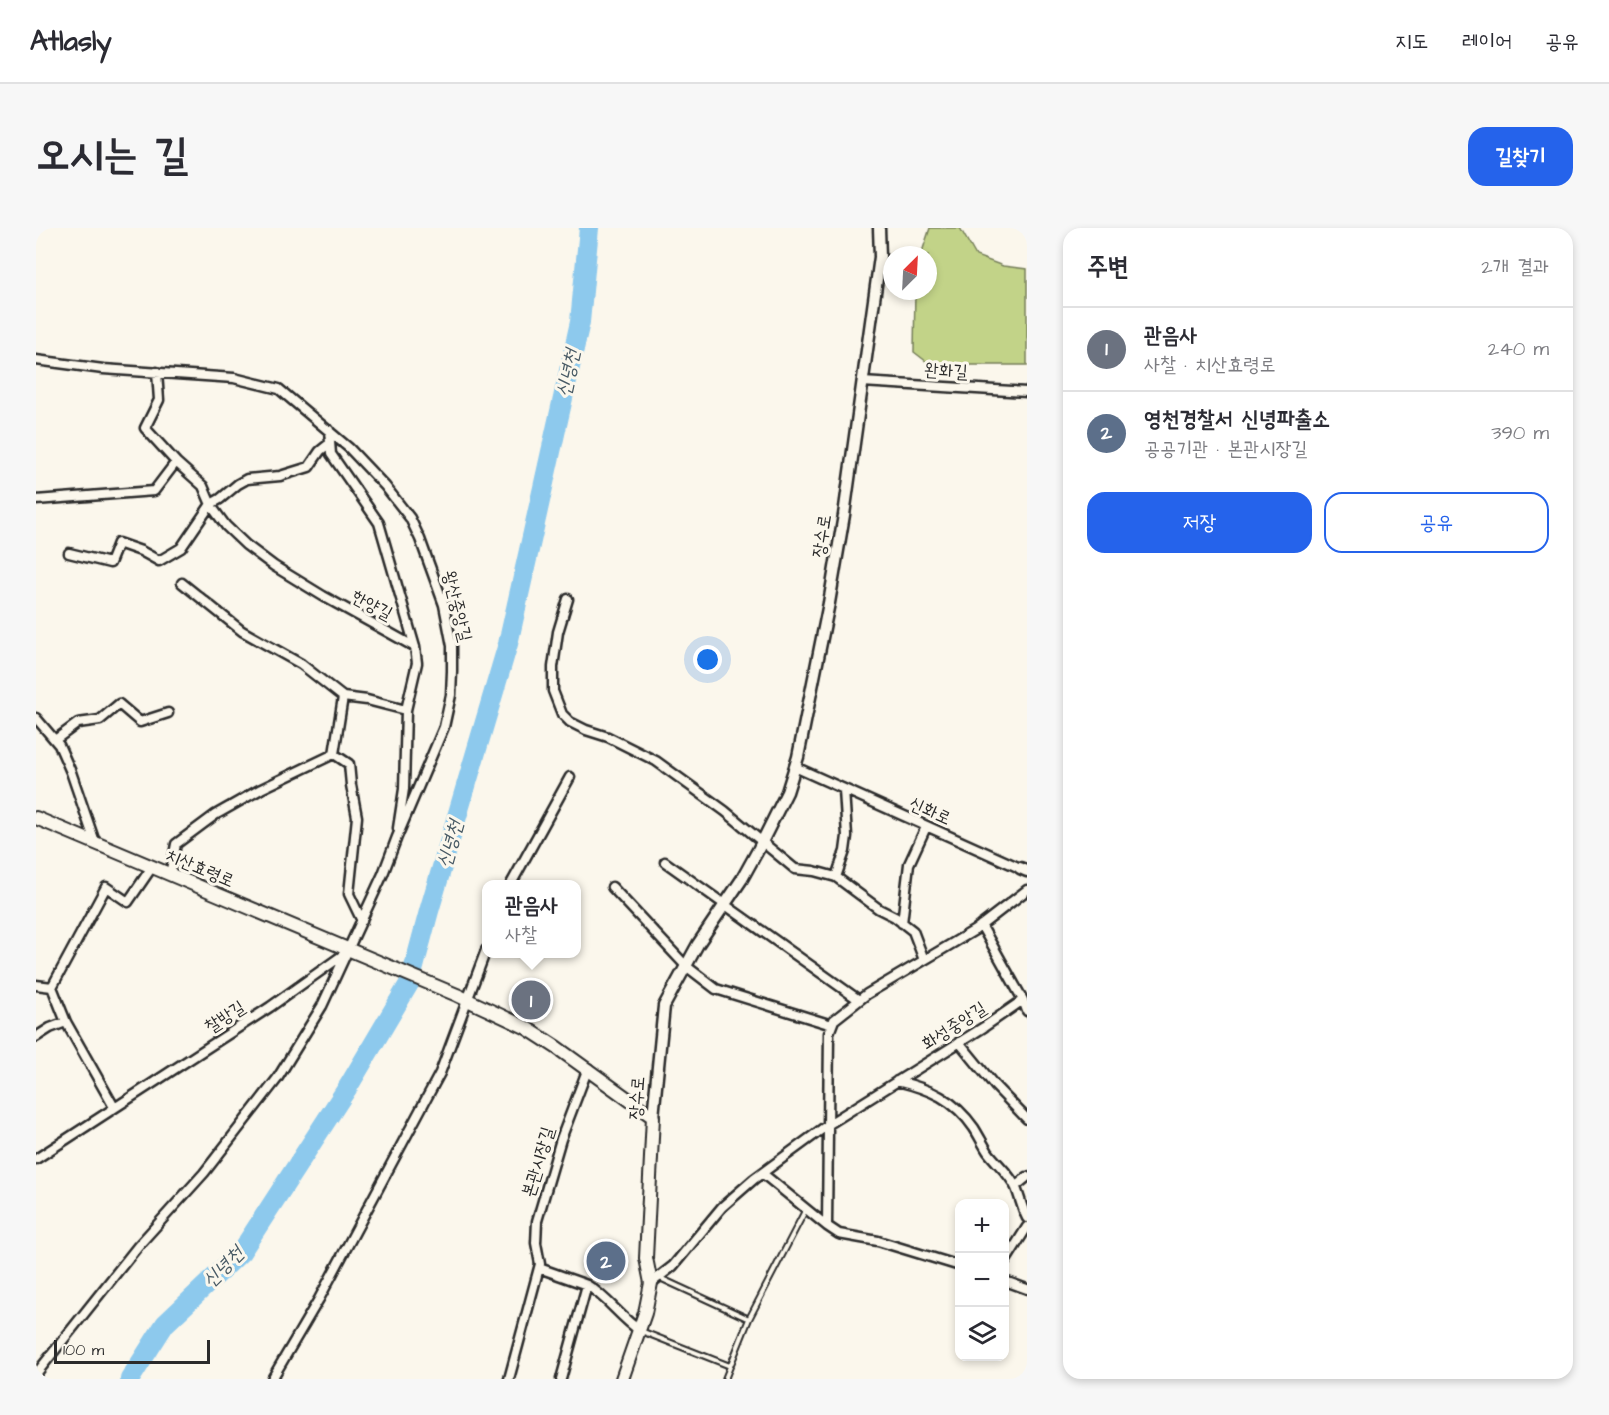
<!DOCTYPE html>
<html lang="ko">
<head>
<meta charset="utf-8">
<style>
	body { margin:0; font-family:"Architects Daughter","Poor Story",sans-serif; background:#f7f7f7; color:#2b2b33 }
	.controls { position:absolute; right:18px; bottom:18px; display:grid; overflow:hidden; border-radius:12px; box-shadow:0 3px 9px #0003 }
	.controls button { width:54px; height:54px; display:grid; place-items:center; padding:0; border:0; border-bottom:2px solid #e1e1e2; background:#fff; color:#2b2b33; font:30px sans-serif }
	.compass { position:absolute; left:847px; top:18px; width:54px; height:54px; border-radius:50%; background:#fff; box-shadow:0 3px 9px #0003; rotate:24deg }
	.scale { position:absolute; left:18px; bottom:15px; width:156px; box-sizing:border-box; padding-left:6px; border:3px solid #2b2b2b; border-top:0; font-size:16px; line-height:21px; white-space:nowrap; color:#2b2b2b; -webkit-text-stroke:4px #fbf7ec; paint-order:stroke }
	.you { position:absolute; left:672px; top:432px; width:21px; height:21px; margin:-15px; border:4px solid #fff; border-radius:50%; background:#1a73e8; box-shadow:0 0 0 9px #1a73e833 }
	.badge { display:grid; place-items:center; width:39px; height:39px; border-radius:50%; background:#2563eb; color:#fff; font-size:20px; font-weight:700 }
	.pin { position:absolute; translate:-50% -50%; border:3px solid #fff; box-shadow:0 2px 6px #0006 }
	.popup { position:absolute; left:446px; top:652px; width:99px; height:78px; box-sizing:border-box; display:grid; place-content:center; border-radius:12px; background:#fff; filter:drop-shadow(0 2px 4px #0005); font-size:20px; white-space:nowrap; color:#7c7c81 }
	.popup b { font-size:22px; color:#2b2b33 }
	.popup::after { content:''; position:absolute; left:50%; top:100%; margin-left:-12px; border:12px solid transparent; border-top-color:#fff }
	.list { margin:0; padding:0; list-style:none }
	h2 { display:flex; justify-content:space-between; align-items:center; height:78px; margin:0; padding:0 24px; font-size:26px }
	h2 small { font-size:20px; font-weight:400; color:#7c7c81 }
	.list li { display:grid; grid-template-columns:39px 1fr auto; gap:18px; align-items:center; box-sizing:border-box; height:84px; padding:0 24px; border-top:2px solid #e1e1e2 }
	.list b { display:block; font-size:22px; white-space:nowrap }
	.list p { margin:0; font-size:20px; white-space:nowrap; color:#7c7c81 }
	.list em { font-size:20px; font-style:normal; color:#7c7c81 }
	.actions { display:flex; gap:12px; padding:18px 24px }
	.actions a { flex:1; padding:14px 0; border:2px solid #2563eb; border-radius:18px; text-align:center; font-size:21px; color:#2563eb }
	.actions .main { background:#2563eb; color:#fff }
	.icon { flex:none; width:33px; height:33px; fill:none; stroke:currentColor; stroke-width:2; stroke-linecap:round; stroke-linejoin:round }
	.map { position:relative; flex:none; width:991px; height:1151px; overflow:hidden; border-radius:18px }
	header { display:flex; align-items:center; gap:36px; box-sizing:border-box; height:84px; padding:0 30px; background:#fff; border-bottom:2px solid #e1e1e2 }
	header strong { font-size:28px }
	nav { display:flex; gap:33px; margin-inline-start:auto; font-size:21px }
	.intro { display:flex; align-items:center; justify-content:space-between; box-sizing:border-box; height:144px; padding:0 36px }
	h1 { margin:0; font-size:42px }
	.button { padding:15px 27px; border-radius:18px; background:#2563eb; color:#fff; font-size:21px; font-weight:700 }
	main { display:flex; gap:36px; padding:0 36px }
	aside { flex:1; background:#fff; border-radius:18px; box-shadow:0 3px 9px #0003 }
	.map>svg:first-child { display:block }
	.green { fill:#c2d388; stroke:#767f5a; stroke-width:1.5 }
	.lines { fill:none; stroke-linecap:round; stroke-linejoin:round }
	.river { stroke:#8dc9ed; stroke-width:20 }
	.service-casing { stroke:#2b2b2b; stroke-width:8 }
	.minor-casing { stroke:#2b2b2b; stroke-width:13 }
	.tertiary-casing { stroke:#2b2b2b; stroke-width:15 }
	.secondary-casing { stroke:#2b2b2b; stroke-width:16 }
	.service { stroke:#fbf7ec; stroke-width:4 }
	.minor { stroke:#fbf7ec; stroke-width:8 }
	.tertiary { stroke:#fbf7ec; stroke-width:10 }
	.secondary { stroke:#fbf7ec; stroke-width:12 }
	.labels { text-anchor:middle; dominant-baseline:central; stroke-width:6; stroke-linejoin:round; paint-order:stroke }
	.street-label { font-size:18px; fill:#2b2b2b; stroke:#fbf7ec }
	.water-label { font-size:20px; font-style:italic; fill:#485a65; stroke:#fbf7ec }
</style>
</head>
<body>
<header>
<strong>Atlasly</strong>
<nav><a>지도</a><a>레이어</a><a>공유</a></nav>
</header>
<div class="intro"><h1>오시는 길</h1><a class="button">길찾기</a></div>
<main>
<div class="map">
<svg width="991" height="1151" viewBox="0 0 991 1151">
	<rect width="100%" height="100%" fill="#fbf7ec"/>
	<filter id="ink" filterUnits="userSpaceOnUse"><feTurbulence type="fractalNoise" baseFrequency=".0167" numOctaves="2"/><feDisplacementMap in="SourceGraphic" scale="12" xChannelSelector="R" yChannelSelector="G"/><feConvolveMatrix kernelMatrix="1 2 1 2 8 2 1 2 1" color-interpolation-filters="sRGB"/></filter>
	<g filter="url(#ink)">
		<path class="green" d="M894,0H924L940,28L967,38L991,41V137H895L878,124L879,63H892V27H885Z"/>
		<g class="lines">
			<path class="river" d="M94,1151L129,1096L205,1024L312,859L374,754L393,683L472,416L544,94L553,0"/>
			<g class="service-casing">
				<path id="service" d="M624,1050L713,1091
					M605,1103L694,1138
					M689,1151L713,1091L770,981"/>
			</g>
			<g class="minor-casing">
				<path id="minor" d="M0,132L67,141L198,150L243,161L313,220L349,258L374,290L384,311L408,377L416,418V443L415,467L408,499L361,609L347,646L286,778L241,851L168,945L102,1018L0,1146
					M121,144L123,172L109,200L140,234
					M826,154L991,164
					M293,202L295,226L343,295L379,419L381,435L370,482L368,561L362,600
					M0,272L118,263L140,234L167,258L176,279L190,298L210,317L238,338L287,368L379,419
					M33,325L74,335L82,315L105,323L123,333L145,320L175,276L184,271L202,256L211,251L244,248L273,239L284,223L294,215
					M146,355L206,403L265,436L307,469L331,472L370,482
					M532,371L522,404L517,439V463L526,486L534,494L550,502L572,509L620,533L689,583L759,641L778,643L800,649L843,681L859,689L877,703L888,732
					M0,490L23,517L35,544L59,614
					M19,512L42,495L64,492L83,476L104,494L132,485
					M298,526L313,536L315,557L321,589L313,666L326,693
					M759,539L984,640
					M629,634L823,772
					M134,647L140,616L179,587L225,561L298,526L307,469
					M800,649L809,623L811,608L808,562
					M475,656L534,549
					M576,659L650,738L680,761L796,797
					M866,695L873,636L890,599
					M0,757L16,759L30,794
					M16,759L70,659L92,674L116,639
					M987,772L991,783
					M0,809L14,800L30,794L78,879
					M923,814L959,858L991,891
					M861,853C894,861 918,871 938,900C943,908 947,916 952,924C960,935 975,947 980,960C984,970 986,980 991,990
					M0,931L234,779L314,722
					M726,945L791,998L793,805L798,792L831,766L939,702L991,662
					M980,958L991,949
					M791,998L803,1006L842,1013L924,1038
					M969,1034L991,999
					M503,1040L551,1057L525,1151
					M969,1053L991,1061
					M615,1055L637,1038L686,979L718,951L793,896L948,799L987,772L945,697
					M551,1057C571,1069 584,1089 603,1102
					M236,1151L283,1071L404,845L450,722
					M473,1151L504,1036L500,1015L501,993L525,911L552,840"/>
			</g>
			<g class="tertiary-casing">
				<path id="tertiary" d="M984,640L991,643
					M617,889L628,778L662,716L706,651L722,622L751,564L762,529L793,375L808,287L844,29L843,0"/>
			</g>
			<g class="secondary-casing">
				<path id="secondary" d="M0,590L421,767L489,799L520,819L617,889L610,1030L615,1055L609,1085L586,1151"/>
			</g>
			<use href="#service" class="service"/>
			<use href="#minor" class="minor"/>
			<use href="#tertiary" class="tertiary"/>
			<use href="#secondary" class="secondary"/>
		</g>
	</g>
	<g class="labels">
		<g class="street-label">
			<text transform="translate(910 143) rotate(3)">완화길</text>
			<text transform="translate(786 308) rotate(-81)">장수로</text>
			<text transform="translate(336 377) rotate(28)">한양길</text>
			<text transform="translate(421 378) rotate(76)">왕산중앙길</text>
			<text transform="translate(894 583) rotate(24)">신화로</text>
			<text transform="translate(164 640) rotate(23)">치산효령로</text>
			<text transform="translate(189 789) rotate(-33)">찰방길</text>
			<text transform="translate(918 798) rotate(-33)">화성중앙길</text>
			<text transform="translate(601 870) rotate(-86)">장수로</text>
			<text transform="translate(502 934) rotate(-73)">본관시장길</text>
		</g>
		<g class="water-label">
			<text transform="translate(532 145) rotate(-78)">신녕천</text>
			<text transform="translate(414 616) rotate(-74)">신녕천</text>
			<text transform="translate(187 1039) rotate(-45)">신녕천</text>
		</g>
	</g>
</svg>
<div class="controls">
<button>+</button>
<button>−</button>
<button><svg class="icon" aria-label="layers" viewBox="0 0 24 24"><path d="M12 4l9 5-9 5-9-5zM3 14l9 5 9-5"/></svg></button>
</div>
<svg class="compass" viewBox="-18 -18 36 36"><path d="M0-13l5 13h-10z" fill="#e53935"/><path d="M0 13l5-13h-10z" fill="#7c7c81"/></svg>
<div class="scale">100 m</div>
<div class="you"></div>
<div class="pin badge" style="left:495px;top:772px;background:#6b7280">1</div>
<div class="popup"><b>관음사</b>사찰</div>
<div class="pin badge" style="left:570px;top:1033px;background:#5c6f8a">2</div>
</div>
<aside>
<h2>주변<small>2개 결과</small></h2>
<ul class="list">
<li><span class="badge" style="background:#6b7280">1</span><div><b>관음사</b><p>사찰 · 치산효령로</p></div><em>240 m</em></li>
<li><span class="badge" style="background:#5c6f8a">2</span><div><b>영천경찰서 신녕파출소</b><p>공공기관 · 본관시장길</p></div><em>390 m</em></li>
</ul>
<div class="actions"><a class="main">저장</a><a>공유</a></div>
</aside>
</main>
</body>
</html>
